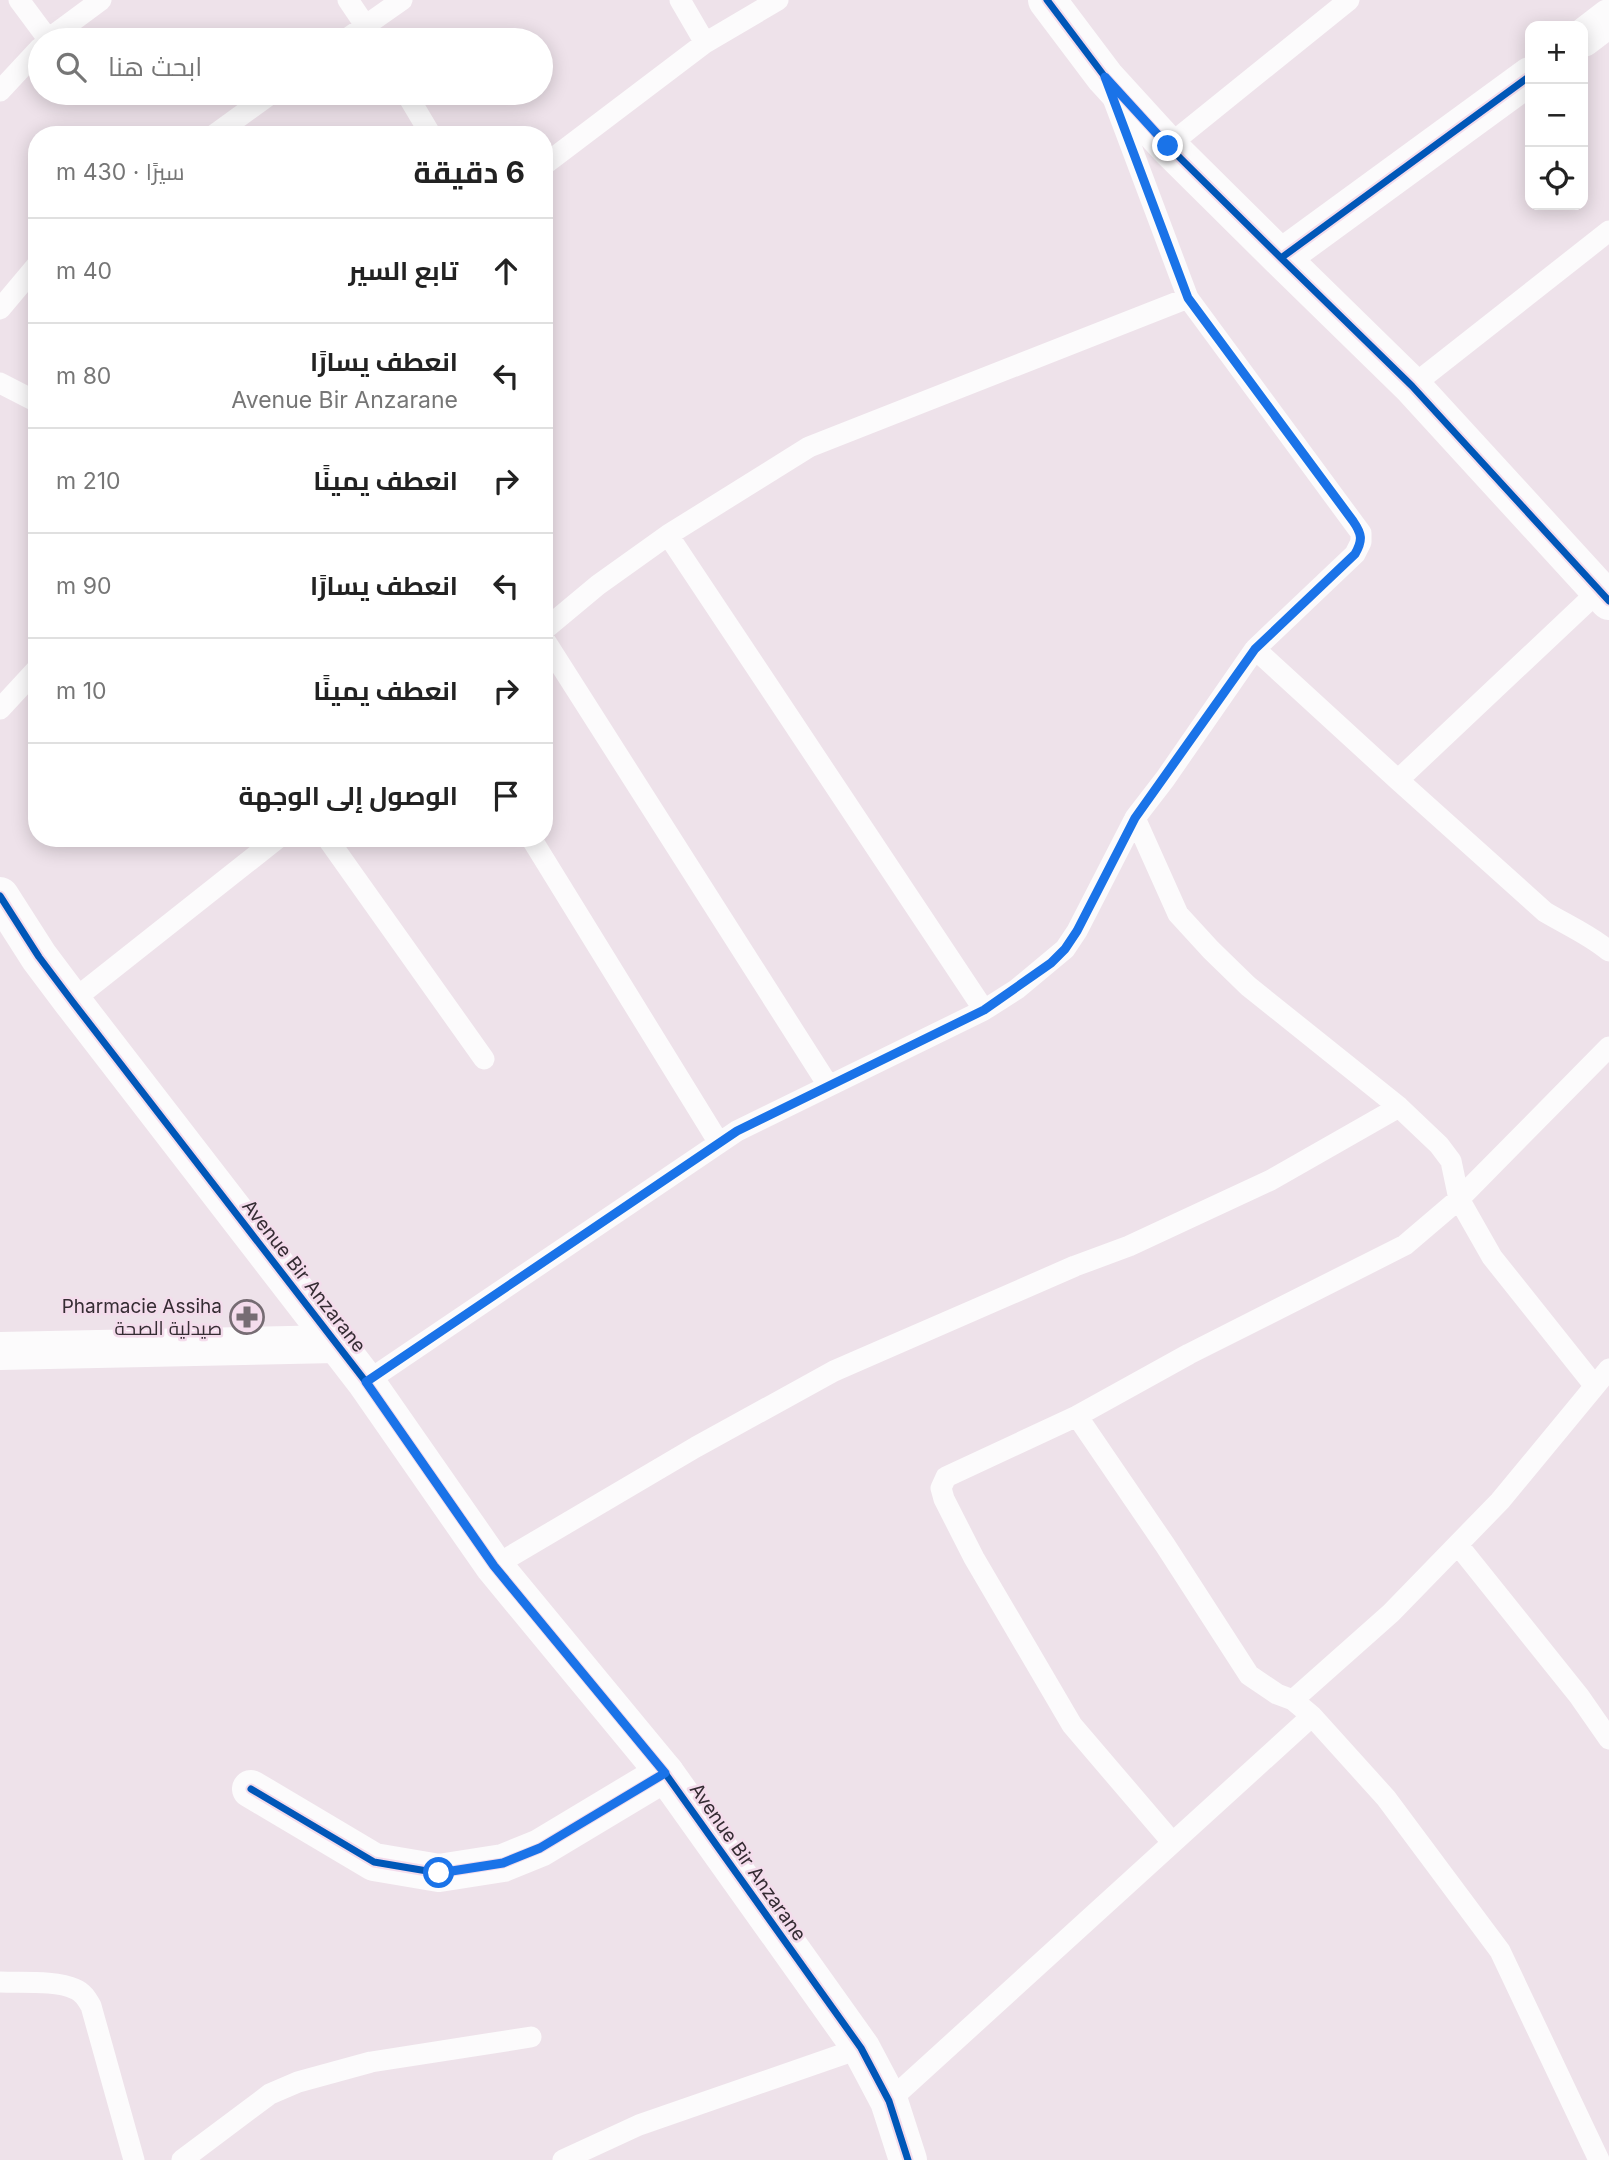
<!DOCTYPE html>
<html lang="ar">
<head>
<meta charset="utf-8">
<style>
	body { margin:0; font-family:Inter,Cairo,sans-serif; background:#f6f6f6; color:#222; direction:rtl }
	.controls { position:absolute; right:21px; top:21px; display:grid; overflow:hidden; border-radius:14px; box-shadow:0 4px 18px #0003 }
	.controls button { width:63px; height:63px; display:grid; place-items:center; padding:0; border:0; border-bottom:2px solid #e0e0e0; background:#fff; color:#222; font:35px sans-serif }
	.stop { position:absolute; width:21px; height:21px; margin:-16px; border:5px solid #1a73e8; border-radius:50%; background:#fff }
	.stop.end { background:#1a73e8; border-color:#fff; box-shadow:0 2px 7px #0008 }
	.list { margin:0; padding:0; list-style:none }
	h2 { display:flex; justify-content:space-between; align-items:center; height:91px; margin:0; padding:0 28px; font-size:30px }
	h2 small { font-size:23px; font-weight:400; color:#767676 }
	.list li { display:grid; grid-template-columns:46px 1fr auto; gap:21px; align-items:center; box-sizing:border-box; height:105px; padding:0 28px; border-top:2px solid #e0e0e0 }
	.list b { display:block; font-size:26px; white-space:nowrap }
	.list p { margin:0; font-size:23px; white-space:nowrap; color:#767676 }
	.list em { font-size:23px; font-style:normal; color:#767676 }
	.icon { flex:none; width:38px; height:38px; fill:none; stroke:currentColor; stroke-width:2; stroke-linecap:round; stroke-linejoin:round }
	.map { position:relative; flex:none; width:1609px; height:2160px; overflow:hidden; direction:ltr }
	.search { position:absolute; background:#fff; box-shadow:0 4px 18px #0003; left:28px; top:28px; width:525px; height:77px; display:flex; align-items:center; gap:18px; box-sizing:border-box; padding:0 24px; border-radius:38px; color:#767676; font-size:26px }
	.panel { position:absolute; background:#fff; box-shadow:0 4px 18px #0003; left:28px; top:126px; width:525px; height:721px; border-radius:28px; direction:rtl }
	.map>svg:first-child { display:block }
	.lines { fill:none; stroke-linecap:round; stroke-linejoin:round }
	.lane { stroke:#fcfbfc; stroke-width:21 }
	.street { stroke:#fcfbfc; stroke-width:38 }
	.secondary { stroke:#fcfbfc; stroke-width:38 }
	.cycleway-casing { stroke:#f4dcec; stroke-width:11 }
	.cycleway { stroke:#0057b8; stroke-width:7 }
	.route { stroke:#1a73e8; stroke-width:9 }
	.labels { text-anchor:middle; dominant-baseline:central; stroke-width:5; stroke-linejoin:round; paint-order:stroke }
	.street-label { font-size:19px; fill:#352c33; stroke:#f4dcec }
	.poi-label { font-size:19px; fill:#352c33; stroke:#f4dcec; text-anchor:end }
</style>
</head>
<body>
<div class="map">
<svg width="1609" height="2160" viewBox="0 0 1609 2160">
	<rect width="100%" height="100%" fill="#eee2ea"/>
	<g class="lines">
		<path class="lane" d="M19,0L48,39
			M348,0L375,40
			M680,0L705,43
			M47,40L101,0
			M345,40L402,0
			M0,91L40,48
			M406,93L431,135
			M1114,101L1188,298L1361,533V542L1355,554L1255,649
			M214,135L272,93
			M1168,146L1349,0
			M544,165L705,43L778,0
			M0,309L37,265
			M0,383L37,402
			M1412,386L1609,231
			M668,535L984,1010
			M544,630L598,585L668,535L809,447L1188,298
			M544,639L828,1085
			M0,709L37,669
			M1398,780L1605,585
			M327,838L484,1059
			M531,838L719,1143
			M72,1001L278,838
			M366,1382L737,1131L984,1010L1017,989L1065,949L1077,931L1135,818
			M1594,1385L1492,1257L1459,1199L1451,1161L1439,1145L1399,1107L1248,986L1211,950L1178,914L1135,818L1165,779L1255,649L1398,780L1545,912C1567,925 1590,935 1609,951
			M1077,1416L1165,1545L1249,1675L1277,1694L1293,1700L1312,1716L1386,1798L1500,1951L1599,2160
			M1458,1545L1579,1696L1609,1739
			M494,1566L696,1447L834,1371L1075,1266L1129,1246L1271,1180L1399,1107
			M1293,1700L1391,1613L1500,1501L1609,1369
			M1172,1842L1072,1725L974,1558L944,1499L941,1488L946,1477L1077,1416L1189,1354L1405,1245L1459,1199L1609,1047
			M0,1982C21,1983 56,1980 75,1989C83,1992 87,1999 91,2006L134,2160
			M889,2101L1312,1716
			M182,2160L270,2094L298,2082L371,2062L531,2037
			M563,2160L639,2125L861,2048"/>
		<path class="street" d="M1047,0L1105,77L1168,146L1281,258L1530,76
			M1583,38L1609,18
			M1281,258L1412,386L1609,601
			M0,1351L336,1344
			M251,1789L374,1862L439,1873L503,1863L540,1848L665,1773"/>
		<path class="secondary" d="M0,896L39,957L72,1001L366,1382L494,1566L665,1773L861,2048L889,2101L908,2160"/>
		<g class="cycleway-casing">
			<path id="cycleway" d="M1047,0L1105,77L1168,146L1281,258L1530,76
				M1281,258L1412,386L1609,601
				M0,896L39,957L72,1001L366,1382L494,1566L665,1773L861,2048L889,2101L908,2160
				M251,1789L374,1862L439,1873L503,1863L540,1848L665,1773"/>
		</g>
		<use href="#cycleway" class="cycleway"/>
	</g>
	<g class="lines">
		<path class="route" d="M439,1873L503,1863L540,1848L665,1773L494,1566L366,1382L737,1131L984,1010L1051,963L1065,949L1077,931L1135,818L1255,649L1355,554C1363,540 1362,534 1353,521L1188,298L1105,77L1168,146"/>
	</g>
	<defs>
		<g id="pharmacy-ring" transform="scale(1.75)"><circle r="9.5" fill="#f4dcec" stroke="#766c73" stroke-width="1.5"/><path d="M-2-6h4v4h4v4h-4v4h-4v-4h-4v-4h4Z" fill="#766c73"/></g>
	</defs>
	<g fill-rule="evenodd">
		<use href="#pharmacy-ring" x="247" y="1317"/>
	</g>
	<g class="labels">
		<g class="street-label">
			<text transform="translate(304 1276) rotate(52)">Avenue Bir Anzarane</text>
			<text transform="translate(748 1862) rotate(55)">Avenue Bir Anzarane</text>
		</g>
		<g class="poi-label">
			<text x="222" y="1306">Pharmacie Assiha<tspan x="222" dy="22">صيدلية الصحة</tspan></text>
		</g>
	</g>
</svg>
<div class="controls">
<button>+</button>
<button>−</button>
<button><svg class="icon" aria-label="locate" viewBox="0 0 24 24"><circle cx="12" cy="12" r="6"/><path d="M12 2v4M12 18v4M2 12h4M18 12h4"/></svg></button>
</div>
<div class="stop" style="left:439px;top:1873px"></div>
<div class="stop end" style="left:1168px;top:146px"></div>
<div class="search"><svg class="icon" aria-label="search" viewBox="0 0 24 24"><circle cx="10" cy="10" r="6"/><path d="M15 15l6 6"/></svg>ابحث هنا</div>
<section class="panel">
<h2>6 دقيقة<small>سيرًا · 430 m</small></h2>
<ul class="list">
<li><svg class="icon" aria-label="ahead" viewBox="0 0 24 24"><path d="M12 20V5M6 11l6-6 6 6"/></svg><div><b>تابع السير</b></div><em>40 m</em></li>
<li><svg class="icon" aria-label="left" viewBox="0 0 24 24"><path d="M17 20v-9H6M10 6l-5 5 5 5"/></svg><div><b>انعطف يسارًا</b><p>Avenue Bir Anzarane</p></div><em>80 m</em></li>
<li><svg class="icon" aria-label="right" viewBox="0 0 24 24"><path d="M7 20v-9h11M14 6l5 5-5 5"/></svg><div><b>انعطف يمينًا</b></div><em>210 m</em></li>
<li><svg class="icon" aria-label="left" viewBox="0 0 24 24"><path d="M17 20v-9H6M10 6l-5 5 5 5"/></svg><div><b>انعطف يسارًا</b></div><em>90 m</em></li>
<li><svg class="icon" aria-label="right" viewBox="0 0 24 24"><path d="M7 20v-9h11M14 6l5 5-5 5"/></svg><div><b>انعطف يمينًا</b></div><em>10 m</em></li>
<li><svg class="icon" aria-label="arrive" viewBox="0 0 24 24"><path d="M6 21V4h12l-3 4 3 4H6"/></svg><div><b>الوصول إلى الوجهة</b></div></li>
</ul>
</section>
</div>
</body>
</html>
